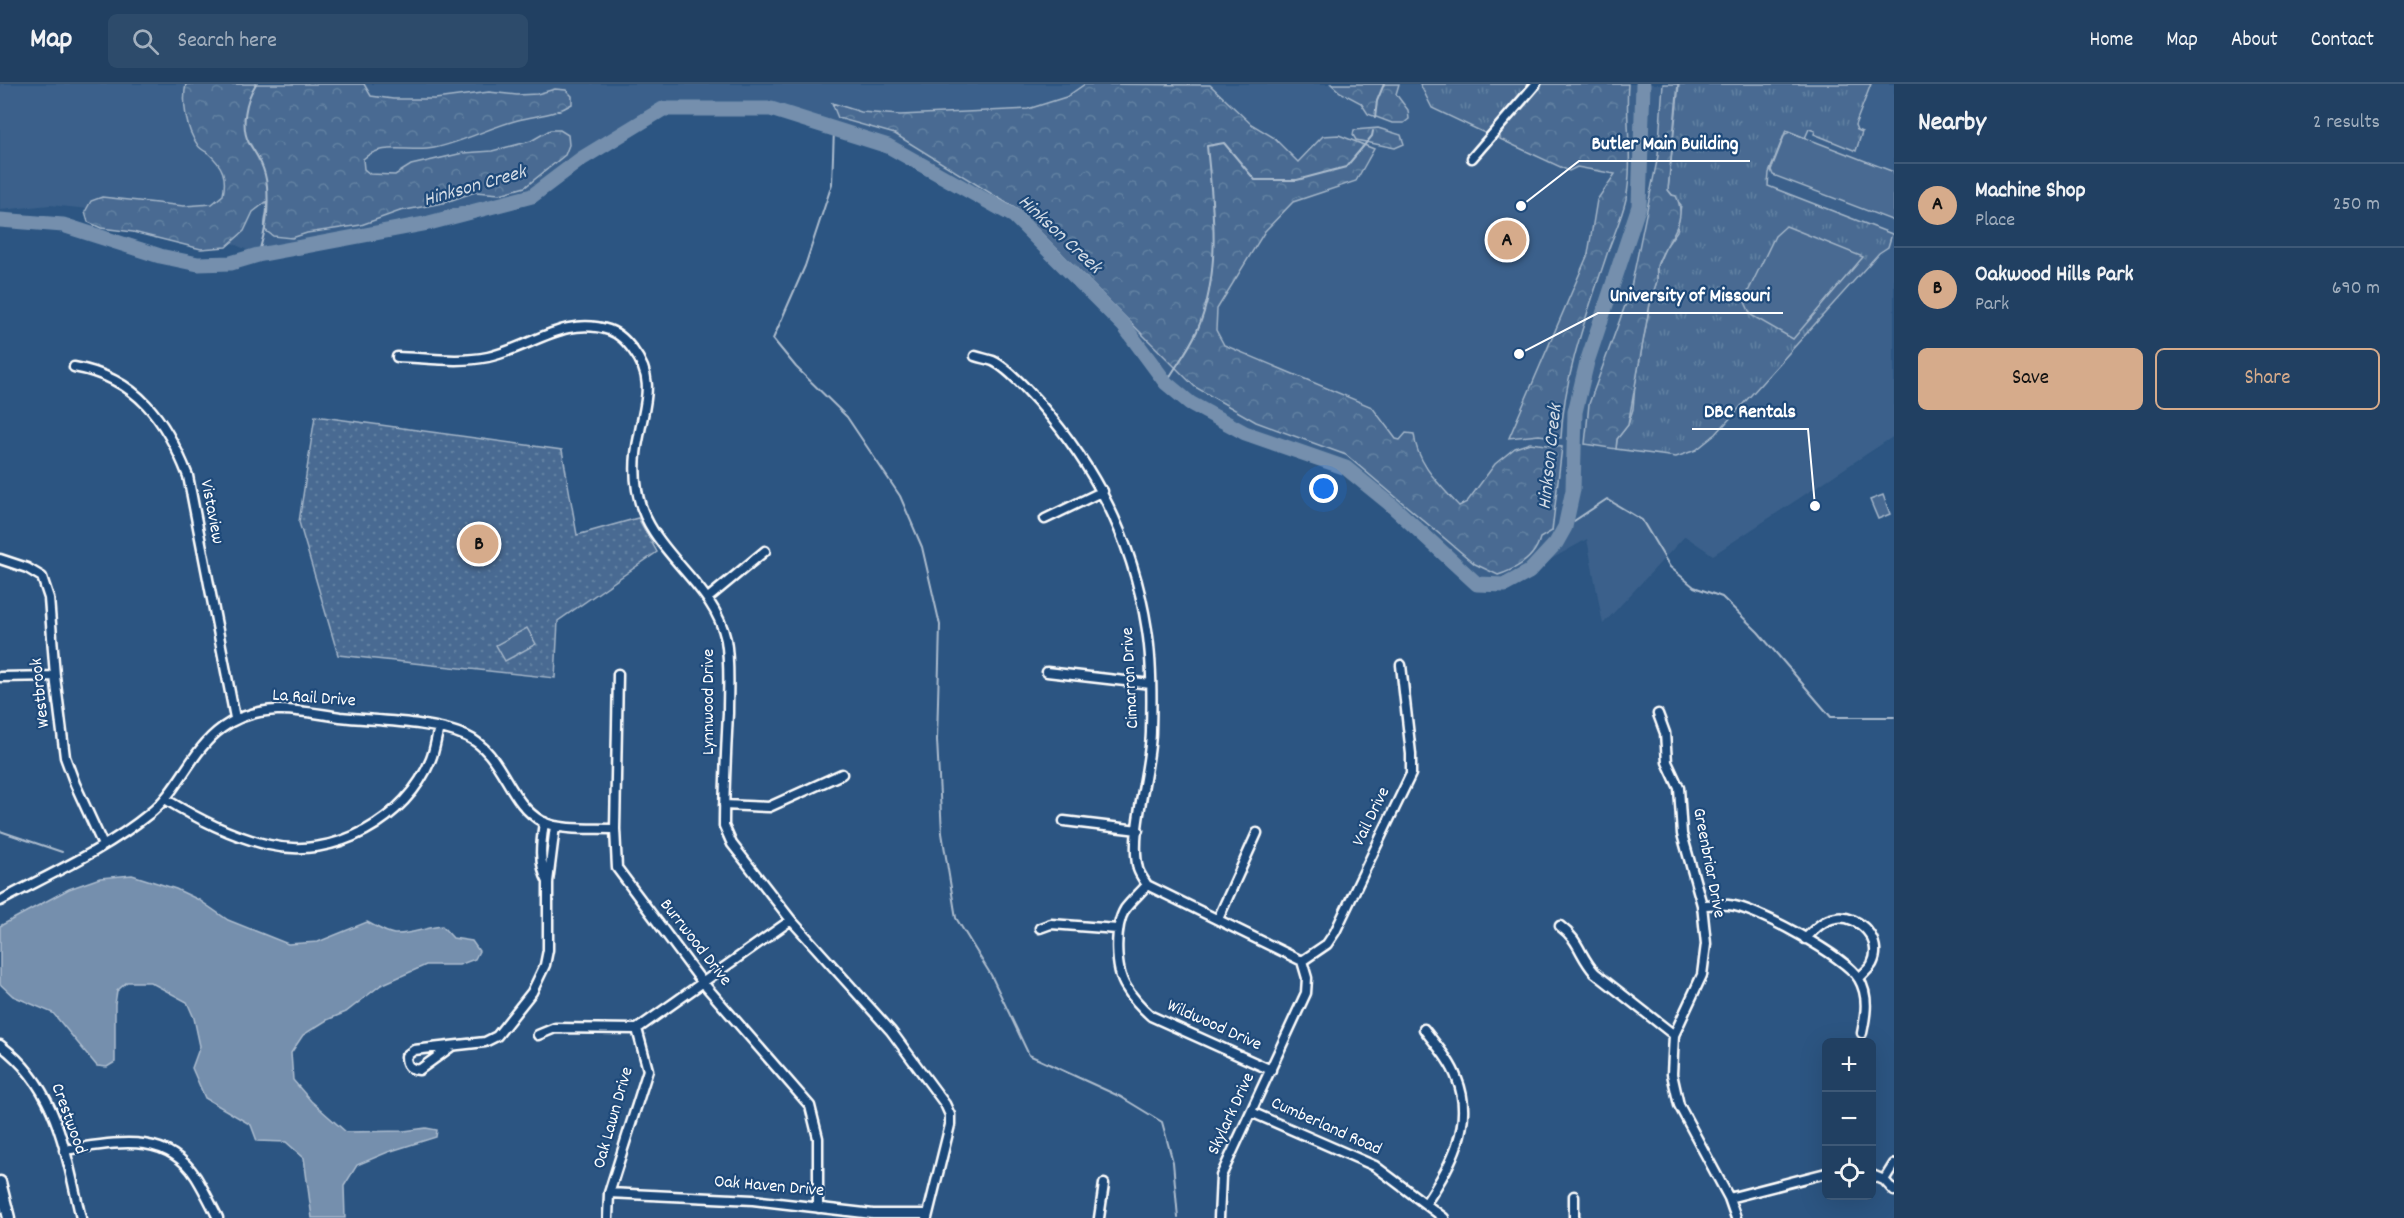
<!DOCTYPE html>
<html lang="en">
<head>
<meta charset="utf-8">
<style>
	body { margin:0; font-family:Dekko,sans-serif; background:#2d4b6b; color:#f1f3f6 }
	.controls { position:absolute; right:18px; bottom:18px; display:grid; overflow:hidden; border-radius:9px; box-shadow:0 6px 24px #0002 }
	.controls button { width:54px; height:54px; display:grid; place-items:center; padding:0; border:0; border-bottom:2px solid #3e5977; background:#214062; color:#f1f3f6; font:30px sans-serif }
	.you { position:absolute; left:1324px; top:405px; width:21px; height:21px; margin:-15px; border:4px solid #fff; border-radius:50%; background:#1a73e8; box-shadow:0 0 0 9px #1a73e833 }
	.badge { display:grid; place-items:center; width:39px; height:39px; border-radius:50%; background:#d6ab8b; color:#111; font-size:20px; font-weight:700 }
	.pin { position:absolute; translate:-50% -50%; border:3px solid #fff; box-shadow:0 2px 6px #0006 }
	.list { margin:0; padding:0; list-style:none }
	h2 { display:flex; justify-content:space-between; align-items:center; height:78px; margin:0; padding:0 24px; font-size:26px }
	h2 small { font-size:20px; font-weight:400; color:#a2afbe }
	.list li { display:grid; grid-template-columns:39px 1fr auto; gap:18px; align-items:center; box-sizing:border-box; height:84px; padding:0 24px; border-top:2px solid #3e5977 }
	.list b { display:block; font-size:22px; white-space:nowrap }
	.list p { margin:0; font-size:20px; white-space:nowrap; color:#a2afbe }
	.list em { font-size:20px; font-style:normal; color:#a2afbe }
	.actions { display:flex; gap:12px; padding:18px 24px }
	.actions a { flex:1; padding:14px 0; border:2px solid #d6ab8b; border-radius:9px; text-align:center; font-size:21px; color:#d6ab8b }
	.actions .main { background:#d6ab8b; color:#111 }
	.icon { flex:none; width:33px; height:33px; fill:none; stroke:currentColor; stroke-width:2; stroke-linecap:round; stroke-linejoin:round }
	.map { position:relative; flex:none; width:1894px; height:1134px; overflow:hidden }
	header { display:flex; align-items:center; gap:36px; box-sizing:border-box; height:84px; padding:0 30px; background:#214062; border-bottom:2px solid #3e5977 }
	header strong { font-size:28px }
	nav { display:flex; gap:33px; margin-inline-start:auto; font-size:21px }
	.search { width:420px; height:54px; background:#2d4b6b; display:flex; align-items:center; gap:15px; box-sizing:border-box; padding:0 21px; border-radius:9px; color:#a2afbe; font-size:22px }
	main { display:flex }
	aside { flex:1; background:#214062 }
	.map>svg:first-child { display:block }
	.built { fill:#3b618b }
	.grass { fill:url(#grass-tufts); stroke:#a4b5c8; stroke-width:1.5 }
	.forest { fill:url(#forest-crowns); stroke:#a4b5c8; stroke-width:1.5 }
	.park { fill:url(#park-dots); stroke:#a4b5c8; stroke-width:1.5 }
	.garden { fill:#486b92; stroke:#a4b5c8; stroke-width:1.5 }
	.water { fill:#748fad; stroke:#acbcce; stroke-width:1.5 }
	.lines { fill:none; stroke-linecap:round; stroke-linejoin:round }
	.stream { stroke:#acbcce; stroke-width:2 }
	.river { stroke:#748fad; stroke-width:15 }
	.minor-casing { stroke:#fff; stroke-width:13 }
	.tertiary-casing { stroke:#fff; stroke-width:15 }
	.minor { stroke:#1f4a7a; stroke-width:8 }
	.tertiary { stroke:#1f4a7a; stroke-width:10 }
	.labels { text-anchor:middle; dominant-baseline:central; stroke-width:4.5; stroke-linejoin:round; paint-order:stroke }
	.street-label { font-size:18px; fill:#fff; stroke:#1f4a7a }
	.water-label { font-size:20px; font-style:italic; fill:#d5dde6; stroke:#1f4a7a }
	.leader { fill:none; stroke:#fff; stroke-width:2 }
	.callout-dot { fill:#fff; stroke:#1f4a7a; stroke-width:2 }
	.callout-label { font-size:20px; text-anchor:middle; font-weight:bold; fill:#fff; stroke:#1f4a7a; stroke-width:4.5; stroke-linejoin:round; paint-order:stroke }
</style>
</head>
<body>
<header>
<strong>Map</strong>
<div class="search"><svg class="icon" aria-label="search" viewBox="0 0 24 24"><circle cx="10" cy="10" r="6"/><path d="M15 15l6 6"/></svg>Search here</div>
<nav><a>Home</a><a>Map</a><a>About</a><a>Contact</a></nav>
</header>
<main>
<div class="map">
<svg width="1894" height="1134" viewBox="0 0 1894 1134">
	<defs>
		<pattern id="grass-tufts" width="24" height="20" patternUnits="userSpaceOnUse" patternTransform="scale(1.5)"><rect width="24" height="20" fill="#486b92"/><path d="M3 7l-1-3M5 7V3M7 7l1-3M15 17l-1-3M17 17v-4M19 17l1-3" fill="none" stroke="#6381a2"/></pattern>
		<pattern id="forest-crowns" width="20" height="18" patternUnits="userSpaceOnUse" patternTransform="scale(1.5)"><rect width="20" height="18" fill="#486b92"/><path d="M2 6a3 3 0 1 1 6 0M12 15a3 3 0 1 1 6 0" fill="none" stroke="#6381a2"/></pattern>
		<pattern id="park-dots" width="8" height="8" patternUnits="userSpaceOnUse" patternTransform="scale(1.5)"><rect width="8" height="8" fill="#486b92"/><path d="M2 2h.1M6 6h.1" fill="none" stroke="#6381a2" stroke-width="1.8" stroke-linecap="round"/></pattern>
	</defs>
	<rect width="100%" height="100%" fill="#2c5582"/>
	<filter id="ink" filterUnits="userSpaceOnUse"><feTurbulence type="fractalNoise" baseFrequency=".0167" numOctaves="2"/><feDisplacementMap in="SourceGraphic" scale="12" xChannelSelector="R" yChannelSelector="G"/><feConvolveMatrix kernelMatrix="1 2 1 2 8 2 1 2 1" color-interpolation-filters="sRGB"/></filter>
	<g filter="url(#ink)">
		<path class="built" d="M0,0H1894V352L1713,471L1685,452L1603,540L1587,455L1505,501L1477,500L1389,419L1346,384L1245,349L1190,319L1166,299L1124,242L1014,132L888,62L771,25H663L532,112L429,139L258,171L177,134L50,121L0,126Z"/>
		<path class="grass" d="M1420,0H1565L1546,42L1493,53L1432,24Z
			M1679,0H1871L1855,41L1857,46L1862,48L1856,67L1814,50L1815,47L1809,45L1805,54L1786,46L1769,89L1768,102L1892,150L1888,163L1879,169L1716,350L1696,366L1676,373L1616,365L1617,355L1628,341L1633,325L1635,301L1651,214L1657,197V183L1665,164L1677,147L1681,121L1668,106Z"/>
		<path class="forest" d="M186,0H364L371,12L393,15H435L489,8L517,11L537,10L555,5L566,6L572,12V20C555,31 537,31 518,36C490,43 464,58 434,64C410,69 383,57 363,75L364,85L370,90L395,91L411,81L463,69L492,67L531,57L550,46H560L568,51L569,61L565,71L525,103L500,110L475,108L443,119L400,127L361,141L307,149L292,154L273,152L265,146C263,136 269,128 266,118L253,128L244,147L226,163L201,165L133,148L101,144L88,138L85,128L91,117L102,113L184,122L212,120L223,111C227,93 223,82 208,69C204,67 199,64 197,60C186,45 182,18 186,0Z
			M1085,0L1210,1L1251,40L1273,53L1298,78L1323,52L1339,51L1374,65L1356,97L1293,118L1265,147L1217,225L1216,246L1224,261L1372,323L1396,355L1400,356L1406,349L1414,350C1417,380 1439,400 1459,422L1467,418L1495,380L1515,364L1530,359L1562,363L1552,447L1540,454C1535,474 1516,485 1498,491L1475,480L1346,371L1256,338L1195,303L1018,126L895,50L838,34L832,19L861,28L900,31L1028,25L1066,13Z
			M1331,0H1399L1396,10L1408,26L1409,35L1404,39H1392L1368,30L1361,19L1340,8Z
			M1539,0H1628C1625,38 1634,77 1626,115C1622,133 1614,150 1608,167C1588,228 1564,289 1561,354L1539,351L1509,354L1588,170L1597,116L1615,90L1577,83L1569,87L1500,55V45Z
			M1663,0H1678L1668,106L1672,111L1676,112C1690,139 1664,158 1657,182C1656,186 1657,191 1657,196C1656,202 1653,208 1651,214L1628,341L1617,355L1616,365L1585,360L1589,320L1630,208L1658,72Z
			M1378,44L1401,51L1404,60L1395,64L1356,56L1353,51L1354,46Z"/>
		<path class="park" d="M315,332L562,366L577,451L638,434L657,468L558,537L555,594L338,571L299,438Z"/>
		<path class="garden" d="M1790,48L1894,88V137L1773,91L1771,86L1785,50Z
			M1786,142L1863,173L1793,255L1751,231L1744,216L1775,152Z
			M1883,411L1890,430L1878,435L1870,416Z
			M527,544L536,560L505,577L496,561Z"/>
		<path class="water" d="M132,791L176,805L199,816L228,836L288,860L318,858L367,838C375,842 386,849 394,850C411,851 426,843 442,842L453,854L472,857L479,867L475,875L459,881H426L381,901L346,928L327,936L303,951L291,969L293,996L311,1017L346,1048L404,1047L426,1044L437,1046L436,1053L388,1068L357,1081L344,1102L345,1134H312L304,1074L286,1058L257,1057L251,1041L205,1014L192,984L200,962L194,934L187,918L150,898H127L117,907L115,920V978L107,983L97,982L53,929L13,912L0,900V842L69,805L100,794Z"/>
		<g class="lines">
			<path class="stream" d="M256,0C246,15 240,42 249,59C258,73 265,83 267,102C269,128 266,146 258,171
				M1375,34L1377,17L1384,0
				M834,45L832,100L805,182L773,255L796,283L847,333L900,412L922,463L940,541L937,656L942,749L956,834L991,891L1029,971L1121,1013L1162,1038L1173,1078L1178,1134
				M1166,299C1176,282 1189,265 1197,247C1222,189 1213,122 1207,62L1224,59L1255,96H1297L1346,83L1372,52L1373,47
				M1565,443L1607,415L1642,436L1670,483L1694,503L1722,513L1758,548L1831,633H1894
				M0,747L62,768"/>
			<path class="river" d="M0,136L63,141L160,172L198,180L231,179L258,171L429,139L532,112L581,75L663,25H771L888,62L1014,132L1124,242L1166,299L1190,319L1245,349L1346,384L1389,419L1477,500L1505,501L1529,488L1556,459L1565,443L1573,406L1575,328L1587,278L1639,122L1643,0"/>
			<g class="minor-casing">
				<path id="minor" d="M1472,74L1536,0
					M975,272C981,274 987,275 993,277C1010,285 1039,318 1051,333C1102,395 1135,467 1147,546C1152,578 1152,613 1151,646C1151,686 1129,747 1138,785C1140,791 1144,796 1147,801L1302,877
					M397,273C427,274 459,279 488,273C530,264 565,231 609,246C620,250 626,257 633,266C656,296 645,318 639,352C635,370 634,388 637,406C647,468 713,496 726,556C730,580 728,605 728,629C726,667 724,705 724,742L732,760L791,836L891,947L945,1020L950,1031V1041L927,1134
					M74,283C137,294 166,336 188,392L235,634
					M1045,435L1103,407
					M0,475L27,484L42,493L49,514L55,592L65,673L75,700L103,761
					M708,514L765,467
					M1047,588L1151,600
					M618,590L615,745L617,784L703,899L810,1022L818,1054V1124
					M0,593L55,592
					M1658,630L1665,649L1667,678L1679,704L1682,750L1702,821L1706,860L1702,891L1674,951L1672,990L1679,1021L1729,1114L1736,1134
					M165,715C198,735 231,752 269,761C334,776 406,736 431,675C435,665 436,654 439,644
					M724,721L769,723L842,690
					M1064,737L1138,746
					M544,738C541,759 538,779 548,798
					M1147,801C1140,809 1131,817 1125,825C1114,843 1115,886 1126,903C1133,915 1141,923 1151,932L1271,986
					M0,817C50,790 105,766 149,730C179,707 191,666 222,644C238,632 257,627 277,626C298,625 319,630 340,633C376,637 433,637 466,652C504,669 507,719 543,738C561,747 595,744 615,745
					M1702,821C1710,821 1720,820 1729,821C1755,823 1847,873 1859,895C1869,912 1866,930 1862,949
					M1218,835L1257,749
					M1560,842C1580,857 1579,871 1595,889L1674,951
					M1040,844L1051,840L1117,845
					M1805,855C1814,846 1822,836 1836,834C1859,830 1884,857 1872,880C1869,885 1863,890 1859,894
					M1302,877L1327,860L1335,848L1411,690V670L1401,581
					M1424,945C1436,961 1450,976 1457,995C1475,1039 1450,1083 1426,1119
					M538,951L555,944L637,945L791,836
					M0,961C58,1004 65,1068 81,1134
					M452,962L419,986C410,985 406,982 406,972L414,966L485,958L497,952L532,908L545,881L548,866V798L555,742
					M1251,1028L1375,1082L1444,1134
					M64,1066C112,1060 165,1045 196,1093C204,1106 211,1120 218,1134
					M1872,1091L1884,1096L1894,1107
					M1884,1096L1894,1080
					M609,1109L753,1116L873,1130H927
					M1729,1114L1826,1089
					M608,1134L609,1109L648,986L637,945
					M1099,1134L1104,1100
					M1219,1134L1221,1092L1306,909L1307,894L1302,877
					M1574,1134V1112"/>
			</g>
			<g class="tertiary-casing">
				<path id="tertiary" d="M0,1098L9,1134"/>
			</g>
			<use href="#minor" class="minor"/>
			<use href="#tertiary" class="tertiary"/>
		</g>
	</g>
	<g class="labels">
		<g class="street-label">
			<text transform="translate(211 428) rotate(79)">Vistaview</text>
			<text transform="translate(1131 594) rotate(-93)">Cimarron Drive</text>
			<text transform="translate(41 609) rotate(-96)">Westbrook</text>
			<text transform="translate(314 615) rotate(4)">La Rail Drive</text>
			<text transform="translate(709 618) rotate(-90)">Lynnwood Drive</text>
			<text transform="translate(1372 733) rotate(-64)">Vail Drive</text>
			<text transform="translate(1708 779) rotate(79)">Greenbriar Drive</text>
			<text transform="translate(695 859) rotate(52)">Burrwood Drive</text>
			<text transform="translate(1214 942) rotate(24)">Wildwood Drive</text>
			<text transform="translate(1232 1030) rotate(-65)">Skylark Drive</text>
			<text transform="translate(614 1034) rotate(-74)">Oak Lawn Drive</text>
			<text transform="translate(68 1035) rotate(70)">Crestwood</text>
			<text transform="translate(1326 1043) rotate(24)">Cumberland Road</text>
			<text transform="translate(769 1103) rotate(5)">Oak Haven Drive</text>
		</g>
		<g class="water-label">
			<text transform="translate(475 103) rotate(-16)">Hinkson Creek</text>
			<text transform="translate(1059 151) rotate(43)">Hinkson Creek</text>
			<text transform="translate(1551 373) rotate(-84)">Hinkson Creek</text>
		</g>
	</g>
	<path class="leader" d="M1521 122L1579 77H1750M1519 270L1598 229H1783M1815 422L1808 345H1692"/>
	<g class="callout-dot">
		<circle cx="1521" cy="122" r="6"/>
		<circle cx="1519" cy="270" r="6"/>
		<circle cx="1815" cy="422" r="6"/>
	</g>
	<g class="callout-label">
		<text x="1665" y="65">Butler Main Building</text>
		<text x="1690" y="217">University of Missouri</text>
		<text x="1750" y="333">DBC Rentals</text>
	</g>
</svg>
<div class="controls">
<button>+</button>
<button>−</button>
<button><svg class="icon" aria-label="locate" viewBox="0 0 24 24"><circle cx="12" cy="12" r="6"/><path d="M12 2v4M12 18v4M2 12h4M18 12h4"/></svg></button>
</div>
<div class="you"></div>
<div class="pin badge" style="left:1507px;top:156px">A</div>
<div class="pin badge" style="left:479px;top:460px">B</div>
</div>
<aside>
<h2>Nearby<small>2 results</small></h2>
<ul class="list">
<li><span class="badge">A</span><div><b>Machine Shop</b><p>Place</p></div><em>250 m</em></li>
<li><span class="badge">B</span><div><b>Oakwood Hills Park</b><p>Park</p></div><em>690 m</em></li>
</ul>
<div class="actions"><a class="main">Save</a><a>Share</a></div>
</aside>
</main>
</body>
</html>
